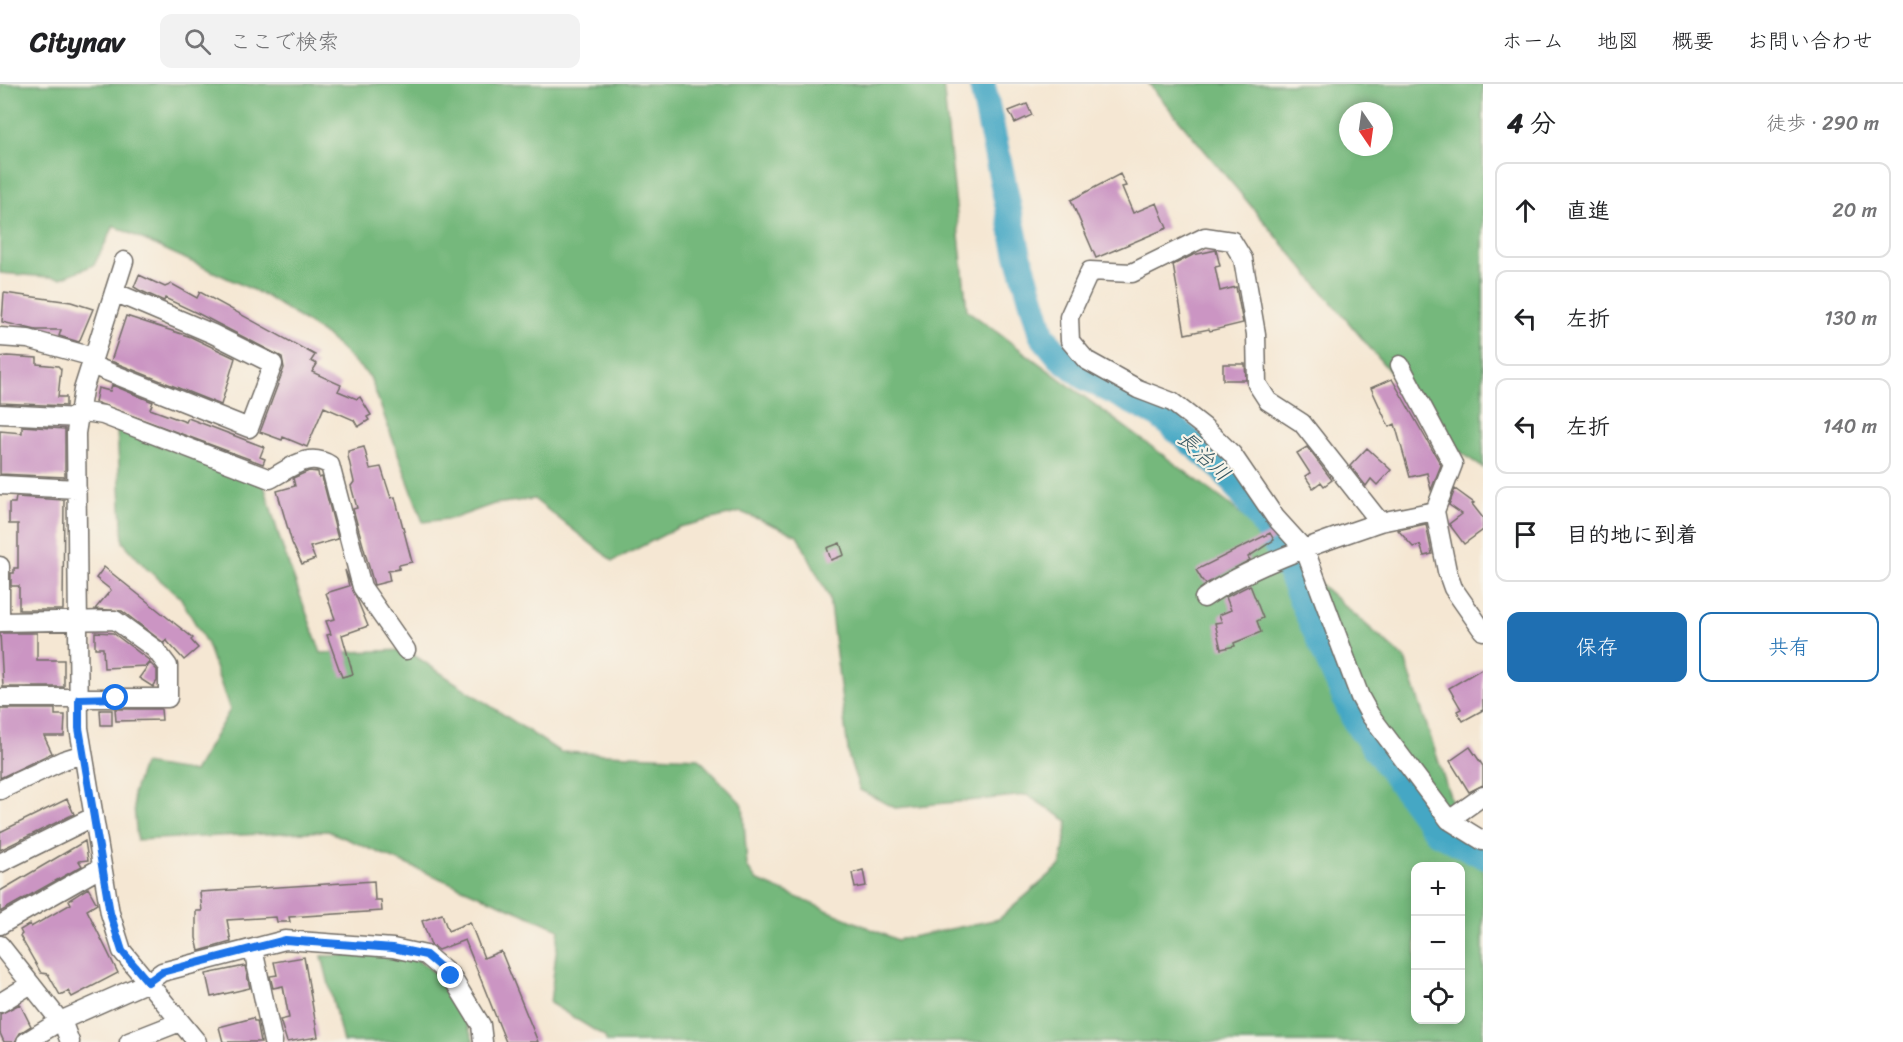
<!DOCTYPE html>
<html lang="ja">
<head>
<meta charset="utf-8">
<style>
	body { margin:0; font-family:Sriracha,"Klee One",sans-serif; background:#f2f2f2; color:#202124 }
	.controls { position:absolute; right:18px; bottom:18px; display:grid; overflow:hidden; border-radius:12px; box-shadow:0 3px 9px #0003 }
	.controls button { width:54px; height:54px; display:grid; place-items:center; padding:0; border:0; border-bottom:2px solid #e0e0e0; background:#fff; color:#202124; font:30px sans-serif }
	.compass { position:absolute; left:1339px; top:18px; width:54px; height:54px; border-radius:50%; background:#fff; box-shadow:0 3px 9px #0003; rotate:167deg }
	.stop { position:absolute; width:18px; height:18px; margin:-14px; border:4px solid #1a73e8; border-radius:50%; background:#fff }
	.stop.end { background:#1a73e8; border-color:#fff; box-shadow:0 2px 6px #0008 }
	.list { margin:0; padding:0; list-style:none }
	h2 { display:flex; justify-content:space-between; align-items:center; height:78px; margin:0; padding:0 24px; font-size:26px }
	h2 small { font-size:20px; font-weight:400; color:#757577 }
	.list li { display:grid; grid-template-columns:39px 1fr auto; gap:18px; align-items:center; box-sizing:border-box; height:96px; margin:0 12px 12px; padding:0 12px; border:2px solid #e0e0e0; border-radius:12px }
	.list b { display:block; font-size:22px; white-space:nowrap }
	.list em { font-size:20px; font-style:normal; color:#757577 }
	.actions { display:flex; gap:12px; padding:18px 24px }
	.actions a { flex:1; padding:14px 0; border:2px solid #1f6fb2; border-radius:12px; text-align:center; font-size:21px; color:#1f6fb2 }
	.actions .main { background:#1f6fb2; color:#fff }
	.icon { flex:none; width:33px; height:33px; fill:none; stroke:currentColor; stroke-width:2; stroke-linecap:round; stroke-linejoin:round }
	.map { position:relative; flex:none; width:1483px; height:958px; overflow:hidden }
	header { display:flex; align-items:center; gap:36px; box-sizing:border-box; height:84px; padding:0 30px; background:#fff; border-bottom:2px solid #e0e0e0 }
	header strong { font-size:28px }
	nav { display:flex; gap:33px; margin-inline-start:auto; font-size:21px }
	.search { width:420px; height:54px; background:#f2f2f2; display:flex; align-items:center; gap:15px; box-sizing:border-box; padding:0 21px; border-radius:12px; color:#757577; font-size:22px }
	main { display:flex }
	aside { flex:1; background:#fff }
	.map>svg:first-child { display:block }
	.forest { fill:#75b87c; stroke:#507254; stroke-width:1.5; fill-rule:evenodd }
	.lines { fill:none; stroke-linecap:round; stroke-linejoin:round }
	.river { stroke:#44a7c4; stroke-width:27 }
	.building { fill:#cb95c3 }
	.minor-casing { stroke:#726d66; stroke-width:21 }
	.minor { stroke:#fff; stroke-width:18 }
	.route { stroke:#1a73e8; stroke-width:8 }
	.labels { text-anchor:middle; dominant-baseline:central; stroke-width:4.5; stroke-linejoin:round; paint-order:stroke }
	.water-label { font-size:21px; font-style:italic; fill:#345661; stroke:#f7f3e8 }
</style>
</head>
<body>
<header>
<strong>Citynav</strong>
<div class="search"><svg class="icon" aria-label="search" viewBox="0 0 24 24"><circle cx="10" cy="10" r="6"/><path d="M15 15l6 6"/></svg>ここで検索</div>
<nav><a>ホーム</a><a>地図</a><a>概要</a><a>お問い合わせ</a></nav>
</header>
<main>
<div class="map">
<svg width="1483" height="958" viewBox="0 0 1483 958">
	<rect width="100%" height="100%" fill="#f7f3e8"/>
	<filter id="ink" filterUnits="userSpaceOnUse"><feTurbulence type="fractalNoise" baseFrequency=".0167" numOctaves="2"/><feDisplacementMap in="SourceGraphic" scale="12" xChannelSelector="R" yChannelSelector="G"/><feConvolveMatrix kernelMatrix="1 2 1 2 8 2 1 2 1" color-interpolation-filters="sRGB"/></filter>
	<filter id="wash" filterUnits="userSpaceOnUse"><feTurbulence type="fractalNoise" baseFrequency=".008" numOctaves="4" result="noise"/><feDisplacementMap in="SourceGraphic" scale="24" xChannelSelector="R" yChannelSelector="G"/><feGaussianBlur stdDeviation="1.35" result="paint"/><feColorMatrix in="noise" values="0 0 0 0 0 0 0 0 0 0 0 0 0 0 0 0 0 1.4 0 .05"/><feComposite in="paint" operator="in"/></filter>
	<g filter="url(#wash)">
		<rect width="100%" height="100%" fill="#f5e7d3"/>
		<path class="forest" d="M0,0H943L967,226L1229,420L1405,575L1463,752L1483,773V958H607L604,952L550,919L559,845L328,747L137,756L133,710L143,680L194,688L230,626L207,560L180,513L147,485L123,458L117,345L264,401L281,459L321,569L406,566L560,668L698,674L743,721L747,783L756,796L897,856L999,835L1061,781L1068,737L1027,711L895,724L860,706L849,674L829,513L797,451L741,428L679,443L613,477L534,415L494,420L455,434L423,438L370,293L327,252L266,212L114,142L94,181L61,194L0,189ZM1416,782H1460V936H1416Z
			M1149,0H1483V384L1452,362ZM1348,27H1384V63H1348Z
			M377,870C387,871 400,870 410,873C443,884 463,929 474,958H343L322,872Z"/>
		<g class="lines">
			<path class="river" d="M982,0L1018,169L1042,251L1060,273L1087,294L1159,331L1224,386L1257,429L1280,466L1355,636L1436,747L1483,771"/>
		</g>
		<g id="blocks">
			<path class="building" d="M1027,20L1032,31L1015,39L1009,27Z
				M1120,90L1126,102L1122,103L1133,129L1157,119L1167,144L1096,174L1071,116Z
				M1216,166L1220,182L1215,183L1220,207L1236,203L1243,239L1210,247L1209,245L1185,250L1173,181L1193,171Z
				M139,191L165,203L172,200L197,214L200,208L315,271L311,277L317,280L312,288L341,301L338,307L357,315L360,313L371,331L367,333L369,336L358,343L354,336L324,323L307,363L283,353L282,356L260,348L284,284L282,273L199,230L165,214L164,217L139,206L134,203Z
				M4,209L71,218L93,225L79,258L59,252L61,246H36L2,238Z
				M126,232L191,253L235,274L221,321L111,277Z
				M7,272L37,274V280L58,282L61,285L58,313H66V322L0,319V273Z
				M1223,280H1245L1246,296H1223Z
				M1392,295L1441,381L1431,406L1427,389L1410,393L1395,340L1389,343L1371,304Z
				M112,301L153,318L150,325L186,338L188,334L264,363L260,373L265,375L263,380L95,318L98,304L110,307Z
				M22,342L65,345V393L0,390V347L22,349Z
				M364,363L370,385L381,383L391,414L395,413L412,478L399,481V485L388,487L390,497L374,501L353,425L357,424L351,402L354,398L348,372V367Z
				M1307,363L1332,396L1324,402L1321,398L1313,404L1305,392L1310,389L1297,369Z
				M1367,364L1391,386L1377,401L1371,395L1366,402L1350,382Z
				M309,387L318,388L319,394L322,393L338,455L310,463L315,475L302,480L292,459L277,407L295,402L293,394Z
				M1455,405L1474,419L1472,420L1483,434V446L1464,460L1449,440L1462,430L1449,421Z
				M16,413L64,416L63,526H19V502H11V489H14V484H18V440H9V419H15Z
				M1426,440L1432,470L1424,472L1420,461L1413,463L1398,446Z
				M1270,449L1274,456L1248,473L1250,476L1206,500L1202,496L1196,486Z
				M840,459L844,471L831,476L827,464Z
				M104,483L193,554L191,556L198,564L184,576L166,556L164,559L122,527L95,525L111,506L96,494Z
				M345,486L368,542L342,551L353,590L342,593L327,551L331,550L326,537L335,535L326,509L349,502Z
				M1250,501L1263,534L1257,537L1261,548L1234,559L1235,562L1221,565L1215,539L1222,538L1219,531L1231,526L1226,513Z
				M95,548L113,549L150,577L146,582L104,584L103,564H95Z
				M0,549H37V576H64V603H3Z
				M150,579L157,586V597L153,603L139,594Z
				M1483,584V626L1463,637L1457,627L1461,625L1449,604Z
				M0,625H55V631H65L64,652H44L52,669L0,694Z
				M115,625H161L162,636L116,637Z
				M100,626H112V641H101Z
				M1470,663L1483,682V701L1469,708L1450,677Z
				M67,715L74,730L0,766V748Z
				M85,757L88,776L79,777L82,782L0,828V807Z
				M863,786L866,802L855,804L852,789Z
				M374,797L375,816H381L382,827L289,833L290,838H277L276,833L227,836L231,858L199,867L196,854V827H202L200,808Z
				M88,804L97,820L87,826L118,889L72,913L68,907L60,911L48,890L41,889L20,852L22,850L20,846L30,840L31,843L71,820L69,816Z
				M442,830L448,847L470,838L484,874L501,867L538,958H506L465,856L438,866L431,861L422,837Z
				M304,873L318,953L287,958L280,936L289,934L283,902L273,904L270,892L277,891L274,878Z
				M245,882L250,904L211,913L206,890Z
				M20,920L31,942L20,949L15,958H4L0,949V930Z
				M253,934L254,937H257L261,958H223L219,943Z"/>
		</g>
	</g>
	<g filter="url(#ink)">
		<use href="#blocks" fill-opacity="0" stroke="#726d66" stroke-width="1.5"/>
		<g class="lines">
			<g class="minor-casing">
				<path id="minor" d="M124,177L83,306L76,349L79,644L110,829L122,867L197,958
					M0,253L28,255L93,273
					M91,281L249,344L273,280L213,250L114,208
					M1400,281L1453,380L1435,427
					M79,327L103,331L270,395C291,384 308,367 330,381L362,503L406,566
					M0,330L79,334
					M0,401L77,405
					M0,482V538
					M1204,514C1251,481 1325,457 1380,438
					M0,538L115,536L155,565L168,582V614H0
					M1483,547L1453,504L1447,487L1435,427L1380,438L1302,339L1268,317L1257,300L1256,250L1243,175L1232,157L1205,153L1132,189L1090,187L1069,233L1070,257L1086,276L1138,305L1172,318L1204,343L1232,370L1275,433L1305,466L1360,613L1370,631L1449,736L1483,757
					M0,706L64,676L83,670
					M1449,736L1483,712
					M0,779L93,733
					M0,841L102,783
					M0,861L64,942L70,958
					M253,865L273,958
					M0,919L31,900
					M26,958L60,937L148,898L162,888L285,856L393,864L426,871L451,892L481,941L483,958
					M129,958L180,938"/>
			</g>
			<use href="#minor" class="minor"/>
		</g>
	</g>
	<g class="lines" filter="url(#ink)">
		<path class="route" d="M116,614L79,615V644L110,829L122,867L148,898L162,888L285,856L393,864L426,871L451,892"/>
	</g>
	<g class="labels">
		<g class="water-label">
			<text transform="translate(1204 372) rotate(43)">長治川</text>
		</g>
	</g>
</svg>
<div class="controls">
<button>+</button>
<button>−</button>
<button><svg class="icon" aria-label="locate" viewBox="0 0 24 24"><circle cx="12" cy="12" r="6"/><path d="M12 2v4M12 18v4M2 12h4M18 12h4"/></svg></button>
</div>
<svg class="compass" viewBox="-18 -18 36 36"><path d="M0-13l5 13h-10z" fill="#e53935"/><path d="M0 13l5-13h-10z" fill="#757577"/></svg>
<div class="stop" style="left:116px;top:614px"></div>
<div class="stop end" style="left:451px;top:892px"></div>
</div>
<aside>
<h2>4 分<small>徒歩 · 290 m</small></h2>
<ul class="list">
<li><svg class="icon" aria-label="ahead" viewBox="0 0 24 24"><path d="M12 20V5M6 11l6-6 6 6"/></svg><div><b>直進</b></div><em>20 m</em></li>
<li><svg class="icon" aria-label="left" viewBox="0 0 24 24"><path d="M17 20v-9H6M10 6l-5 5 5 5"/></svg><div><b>左折</b></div><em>130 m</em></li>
<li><svg class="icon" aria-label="left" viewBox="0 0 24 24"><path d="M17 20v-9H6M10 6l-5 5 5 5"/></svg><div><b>左折</b></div><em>140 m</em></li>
<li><svg class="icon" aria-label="arrive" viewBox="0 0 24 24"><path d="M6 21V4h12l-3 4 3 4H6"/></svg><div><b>目的地に到着</b></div></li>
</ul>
<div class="actions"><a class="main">保存</a><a>共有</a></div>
</aside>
</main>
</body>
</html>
